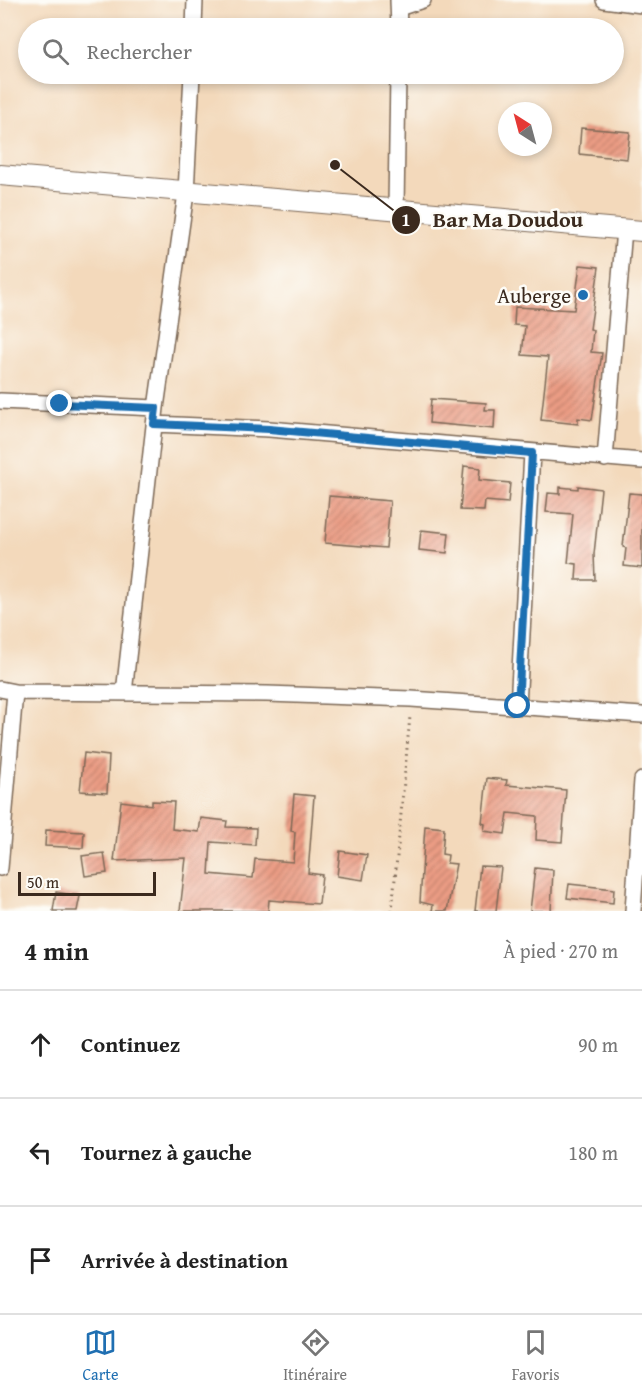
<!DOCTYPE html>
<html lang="fr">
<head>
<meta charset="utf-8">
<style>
	body { margin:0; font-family:"Gentium Book Plus",serif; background:#f6f6f6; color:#222 }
	.compass { position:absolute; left:498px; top:102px; width:54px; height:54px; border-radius:50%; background:#fff; box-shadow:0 3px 9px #0003; rotate:324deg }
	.scale { position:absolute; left:18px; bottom:15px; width:138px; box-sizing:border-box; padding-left:6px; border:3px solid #3b2a1e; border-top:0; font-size:16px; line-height:21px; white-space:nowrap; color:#3b2a1e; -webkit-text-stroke:4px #fdfcf7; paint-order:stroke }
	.stop { position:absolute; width:18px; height:18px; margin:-14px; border:4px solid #1f6fb2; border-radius:50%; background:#fff }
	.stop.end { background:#1f6fb2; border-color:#fff; box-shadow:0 2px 6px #0008 }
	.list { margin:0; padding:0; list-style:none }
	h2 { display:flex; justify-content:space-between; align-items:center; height:78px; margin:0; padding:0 24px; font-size:26px }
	h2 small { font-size:20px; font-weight:400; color:#767676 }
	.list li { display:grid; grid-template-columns:39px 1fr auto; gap:18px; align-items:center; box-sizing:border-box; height:108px; padding:0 24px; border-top:2px solid #e0e0e0 }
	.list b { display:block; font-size:22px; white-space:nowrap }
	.list em { font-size:20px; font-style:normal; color:#767676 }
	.icon { flex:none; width:33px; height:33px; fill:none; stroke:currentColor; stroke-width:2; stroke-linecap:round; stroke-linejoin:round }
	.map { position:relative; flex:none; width:642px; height:911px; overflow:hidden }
	.search { position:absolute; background:#fff; box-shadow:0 3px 9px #0003; left:18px; right:18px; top:18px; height:66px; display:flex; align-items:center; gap:15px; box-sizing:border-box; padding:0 21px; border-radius:33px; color:#767676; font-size:22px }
	.sheet { height:402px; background:#fff }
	nav { display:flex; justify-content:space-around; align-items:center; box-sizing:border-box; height:84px; border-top:2px solid #e0e0e0; background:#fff; font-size:16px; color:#767676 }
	nav a { display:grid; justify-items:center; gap:3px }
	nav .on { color:#1f6fb2 }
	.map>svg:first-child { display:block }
	.building { fill:url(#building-hatch) }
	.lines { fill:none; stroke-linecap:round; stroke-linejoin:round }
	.minor-casing { stroke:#7b6755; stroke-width:18 }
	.tertiary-casing { stroke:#7b6755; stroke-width:22 }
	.path { stroke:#7b6755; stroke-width:3; stroke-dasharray:1.5 4.5; stroke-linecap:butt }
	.minor { stroke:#fff; stroke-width:15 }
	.tertiary { stroke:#fff; stroke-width:20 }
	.route { stroke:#1f6fb2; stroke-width:8 }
	.poi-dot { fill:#1f6fb2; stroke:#fdfcf7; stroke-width:2 }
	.labels { text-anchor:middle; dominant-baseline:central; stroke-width:5; stroke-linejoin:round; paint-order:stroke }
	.poi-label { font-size:21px; fill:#3b2a1e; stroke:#fdfcf7; text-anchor:end }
	.leader { fill:none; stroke:#3b2a1e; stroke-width:2 }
	.callout-dot { fill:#3b2a1e; stroke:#fdfcf7; stroke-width:2 }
	.mark-label { font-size:18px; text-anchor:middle; font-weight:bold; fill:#fff }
	.callout-label { font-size:22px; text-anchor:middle; font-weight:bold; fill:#3b2a1e; stroke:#fdfcf7; stroke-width:5; stroke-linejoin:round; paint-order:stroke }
</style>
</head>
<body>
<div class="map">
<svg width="642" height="911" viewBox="0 0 642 911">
	<defs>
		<pattern id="building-hatch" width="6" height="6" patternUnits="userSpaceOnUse" patternTransform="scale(1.5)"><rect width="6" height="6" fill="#eb9c84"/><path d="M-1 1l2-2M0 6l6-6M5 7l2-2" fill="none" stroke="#c07f6b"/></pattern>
	</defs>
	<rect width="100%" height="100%" fill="#fdfcf7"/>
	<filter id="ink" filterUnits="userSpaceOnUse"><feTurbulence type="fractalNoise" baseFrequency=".0167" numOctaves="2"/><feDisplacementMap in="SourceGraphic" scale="12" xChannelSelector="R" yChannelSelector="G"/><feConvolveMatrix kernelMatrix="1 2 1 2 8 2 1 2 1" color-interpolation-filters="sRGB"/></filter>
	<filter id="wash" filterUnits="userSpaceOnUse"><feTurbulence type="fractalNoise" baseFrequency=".008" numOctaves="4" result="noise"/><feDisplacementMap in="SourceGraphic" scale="24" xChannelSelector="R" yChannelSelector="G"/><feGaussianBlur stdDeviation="1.35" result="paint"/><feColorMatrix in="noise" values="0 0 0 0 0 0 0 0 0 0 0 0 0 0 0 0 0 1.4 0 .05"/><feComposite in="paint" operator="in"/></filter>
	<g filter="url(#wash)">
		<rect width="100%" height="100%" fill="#f3d9bb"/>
		<g id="blocks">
			<path class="building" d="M581,128L630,132L627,159L579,154Z
				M580,265L599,267L590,329L593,330L591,352L602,353L592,420L578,418V424L541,420L548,357L522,355L525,326L514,325L515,307L574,310Z
				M431,399L486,403L485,410H495L494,429L429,423Z
				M464,466L480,468L479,480L510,483L508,503L485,501L484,511L460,510Z
				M578,486L601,489L594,554L595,580H576L577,564L568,563L573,514L546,512L548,493L560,494V487L578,489Z
				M629,493L642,494V568L624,566L626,548L623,547Z
				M329,496L390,501L386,548L325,543Z
				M421,530L449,533L447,553L419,550Z
				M84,753L109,756L107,793L80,791Z
				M487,778L507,780L506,785L566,790L562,842L536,840L537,816L508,813L505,834L484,831L485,824L482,823Z
				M294,794L314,796L308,873L322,875L319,904L269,900L268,911H180L186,858L114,861L121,801L152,805V801L174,802L172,829L199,832L201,818L227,821L226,827L256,828L255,845L211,842L209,874L253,878L255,859L293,862L295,832L291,831Z
				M425,826L444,828L442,854L448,855L447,863L456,864L447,911H432L433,905L420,902Z
				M46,830L84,832L83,848L45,846Z
				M340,851L367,855L363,880L337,876Z
				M104,853L107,873L85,876L82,856Z
				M480,866L501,867L496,911H475Z
				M535,868L553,870L551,911H530Z
				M569,884L614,889L613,903L567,898Z
				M56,892L80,896L77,911H53Z"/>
		</g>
	</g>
	<g filter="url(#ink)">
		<use href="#blocks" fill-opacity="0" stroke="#7b6755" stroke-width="1.5"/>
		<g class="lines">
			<g class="minor-casing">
				<path id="minor" d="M398,0L399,28
					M604,0L642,5
					M399,8L423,0
					M194,28L195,0
					M396,208L398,74
					M0,401L156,408
					M154,424L269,429L642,461
					M605,459L624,229
					M0,689L15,692L267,694L411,699L642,715
					M124,693L156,408L186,193L192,74
					M518,706L532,453
					M0,868L15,692
					M633,911L642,780"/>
			</g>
			<g class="tertiary-casing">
				<path id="tertiary" d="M0,175L642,231"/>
			</g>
			<path class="path" d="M392,911L410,716"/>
			<use href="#minor" class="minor"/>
			<use href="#tertiary" class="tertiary"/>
		</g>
	</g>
	<g class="lines" filter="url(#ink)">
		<path class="route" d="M60,404L156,408L154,424L269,429L532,453L518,706"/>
	</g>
	<circle class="poi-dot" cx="583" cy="295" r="6"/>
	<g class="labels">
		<g class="poi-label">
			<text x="571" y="295">Auberge</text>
		</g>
	</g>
	<path class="leader" d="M335 165L406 220"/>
	<g class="callout-dot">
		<circle cx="335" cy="165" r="6"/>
		<circle cx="406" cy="220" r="15"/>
	</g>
	<g class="mark-label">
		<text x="406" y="226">1</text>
	</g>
	<g class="callout-label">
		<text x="508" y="227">Bar Ma Doudou</text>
	</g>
</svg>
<svg class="compass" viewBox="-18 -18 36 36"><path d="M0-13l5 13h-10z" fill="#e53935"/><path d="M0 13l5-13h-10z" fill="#767676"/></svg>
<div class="scale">50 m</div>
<div class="stop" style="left:518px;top:706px"></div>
<div class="stop end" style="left:60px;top:404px"></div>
<div class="search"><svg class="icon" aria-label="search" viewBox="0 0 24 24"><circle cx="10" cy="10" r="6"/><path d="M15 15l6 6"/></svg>Rechercher</div>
</div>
<section class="sheet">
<h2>4 min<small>À pied · 270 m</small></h2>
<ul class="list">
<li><svg class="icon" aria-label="ahead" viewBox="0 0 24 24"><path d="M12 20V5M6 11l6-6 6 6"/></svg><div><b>Continuez</b></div><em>90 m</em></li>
<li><svg class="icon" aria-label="left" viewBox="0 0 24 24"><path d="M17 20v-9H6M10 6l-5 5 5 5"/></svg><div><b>Tournez à gauche</b></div><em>180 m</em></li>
<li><svg class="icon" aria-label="arrive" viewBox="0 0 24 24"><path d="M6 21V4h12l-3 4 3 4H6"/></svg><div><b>Arrivée à destination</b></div></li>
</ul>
</section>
<nav>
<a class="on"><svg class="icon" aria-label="map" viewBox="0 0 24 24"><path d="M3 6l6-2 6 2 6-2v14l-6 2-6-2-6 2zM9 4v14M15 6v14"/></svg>Carte</a>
<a><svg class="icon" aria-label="directions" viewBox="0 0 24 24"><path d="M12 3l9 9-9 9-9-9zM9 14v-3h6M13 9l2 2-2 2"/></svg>Itinéraire</a>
<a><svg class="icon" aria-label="saved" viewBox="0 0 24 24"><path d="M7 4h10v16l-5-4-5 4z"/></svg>Favoris</a>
</nav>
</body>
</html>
